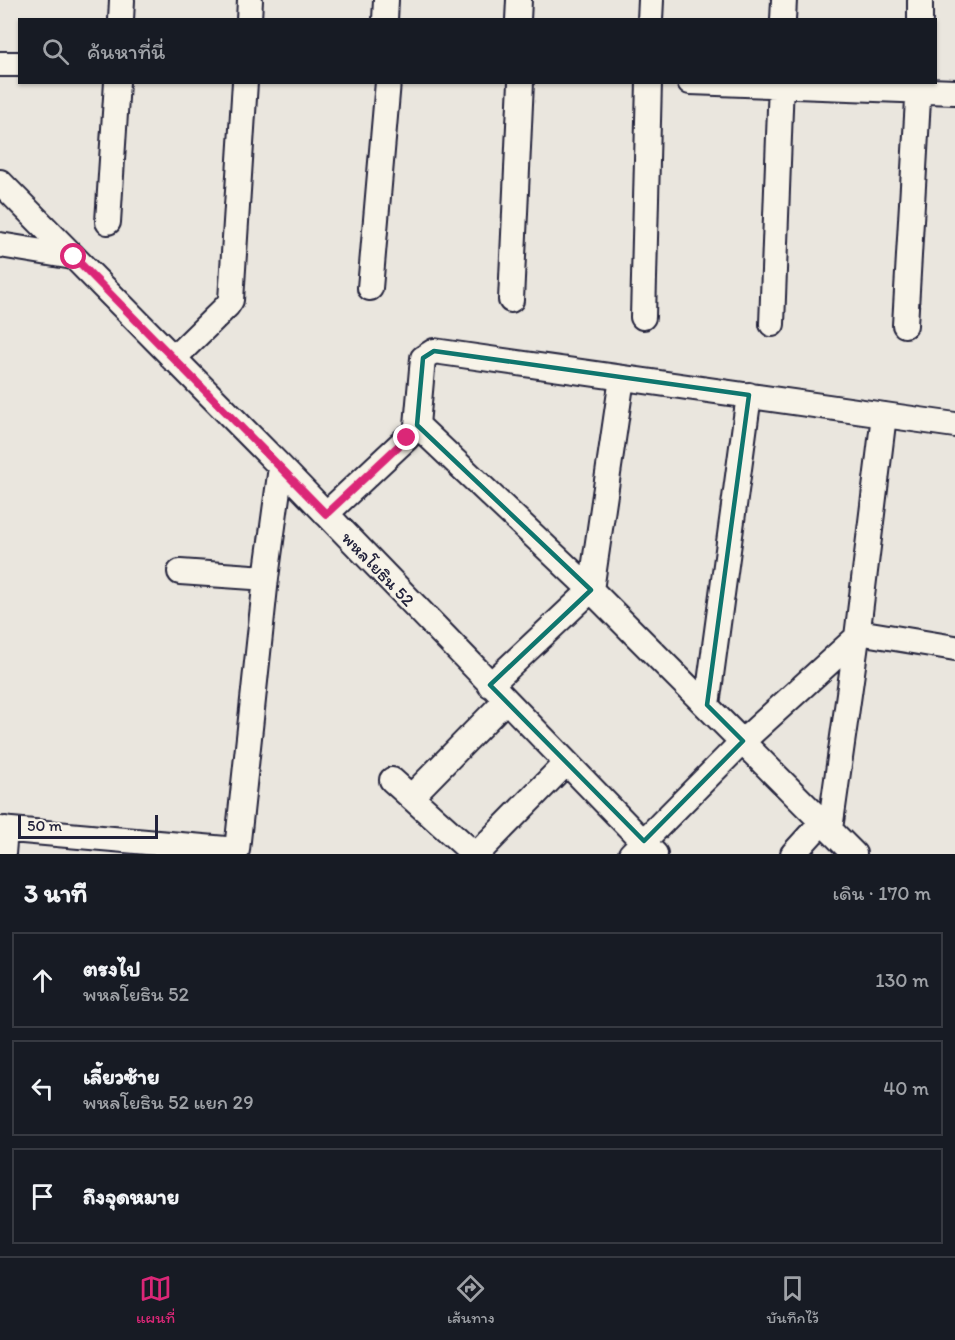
<!DOCTYPE html>
<html lang="th">
<head>
<meta charset="utf-8">
<style>
	body { margin:0; font-family:Itim,"Playpen Sans Thai",sans-serif; background:#242831; color:#f1f3f6 }
	.scale { position:absolute; left:18px; bottom:15px; width:140px; box-sizing:border-box; padding-left:6px; border:3px solid #22223b; border-top:0; font-size:16px; line-height:21px; white-space:nowrap; color:#22223b; -webkit-text-stroke:4px #f7f3e8; paint-order:stroke }
	.stop { position:absolute; width:18px; height:18px; margin:-14px; border:4px solid #db2777; border-radius:50%; background:#fff }
	.stop.end { background:#db2777; border-color:#fff; box-shadow:0 2px 6px #0008 }
	.list { margin:0; padding:0; list-style:none }
	h2 { display:flex; justify-content:space-between; align-items:center; height:78px; margin:0; padding:0 24px; font-size:26px }
	h2 small { font-size:20px; font-weight:400; color:#9ea1a6 }
	.list li { display:grid; grid-template-columns:39px 1fr auto; gap:18px; align-items:center; box-sizing:border-box; height:96px; margin:0 12px 12px; padding:0 12px; border:2px solid #363941; border-radius:0px }
	.list b { display:block; font-size:22px; white-space:nowrap }
	.list p { margin:0; font-size:20px; white-space:nowrap; color:#9ea1a6 }
	.list em { font-size:20px; font-style:normal; color:#9ea1a6 }
	.icon { flex:none; width:33px; height:33px; fill:none; stroke:currentColor; stroke-width:2; stroke-linecap:round; stroke-linejoin:round }
	.map { position:relative; flex:none; width:955px; height:854px; overflow:hidden }
	.search { position:absolute; background:#171b24; box-shadow:0 2px 4px #0004; left:18px; right:18px; top:18px; height:66px; display:flex; align-items:center; gap:15px; box-sizing:border-box; padding:0 21px; border-radius:0px; color:#9ea1a6; font-size:22px }
	.sheet { height:402px; background:#171b24 }
	nav { display:flex; justify-content:space-around; align-items:center; box-sizing:border-box; height:84px; border-top:2px solid #363941; background:#171b24; font-size:16px; color:#9ea1a6 }
	nav a { display:grid; justify-items:center; gap:3px }
	nav .on { color:#db2777 }
	.map>svg:first-child { display:block }
	.lines { fill:none; stroke-linecap:round; stroke-linejoin:round }
	.minor-casing { stroke:#22223b; stroke-width:28 }
	.minor { stroke:#f7f3e8; stroke-width:24 }
	.route { stroke:#db2777; stroke-width:8 }
	.marked { fill:none; stroke:#0f766e; stroke-width:4.5; stroke-linejoin:round }
	.labels { text-anchor:middle; dominant-baseline:central; stroke-width:4.5; stroke-linejoin:round; paint-order:stroke }
	.street-label { font-size:18px; fill:#22223b; stroke:#f7f3e8 }
</style>
</head>
<body>
<div class="map">
<svg width="955" height="854" viewBox="0 0 955 854">
	<rect width="100%" height="100%" fill="#eae6de"/>
	<filter id="ink" filterUnits="userSpaceOnUse"><feTurbulence type="fractalNoise" baseFrequency=".0167" numOctaves="2"/><feDisplacementMap in="SourceGraphic" scale="12" xChannelSelector="R" yChannelSelector="G"/><feConvolveMatrix kernelMatrix="1 2 1 2 8 2 1 2 1" color-interpolation-filters="sRGB"/></filter>
	<g filter="url(#ink)">
		<g class="lines">
			<g class="minor-casing">
				<path id="minor" d="M121,20L122,0
					M249,20L250,0
					M385,20L386,0
					M518,20L519,0
					M650,20L651,0
					M783,20L784,0
					M920,20V0
					M0,64H20
					M690,82L955,92
					M0,182L281,467L655,854
					M108,222L117,82
					M0,245L73,257
					M370,288L388,82
					M511,300L521,82
					M643,317L649,82
					M772,324L781,82
					M905,325L919,82
					M173,359L227,306L231,300L245,82
					M326,514L407,438
					M180,572L266,578
					M858,632L955,648
					M490,685L591,590L622,378
					M707,705L749,395
					M392,780L474,854
					M411,797L505,701
					M0,829L237,850L266,578L281,467
					M830,829L857,637
					M3,854L5,829
					M477,854L566,763
					M631,854L743,741L857,637L884,415
					M793,854L822,822
					M854,854L591,590L417,425L423,358L434,351L955,425"/>
			</g>
			<use href="#minor" class="minor"/>
		</g>
	</g>
	<g class="lines" filter="url(#ink)">
		<path class="route" d="M74,257L326,514L407,438"/>
	</g>
	<path class="marked" d="M434,351L749,395L707,705L743,741L644,841L490,685L591,590L417,425L423,358Z"/>
	<g class="labels">
		<g class="street-label">
			<text transform="translate(378 569) rotate(46)">พหลโยธิน 52</text>
		</g>
	</g>
</svg>
<div class="scale">50 m</div>
<div class="stop" style="left:74px;top:257px"></div>
<div class="stop end" style="left:407px;top:438px"></div>
<div class="search"><svg class="icon" aria-label="search" viewBox="0 0 24 24"><circle cx="10" cy="10" r="6"/><path d="M15 15l6 6"/></svg>ค้นหาที่นี่</div>
</div>
<section class="sheet">
<h2>3 นาที<small>เดิน · 170 m</small></h2>
<ul class="list">
<li><svg class="icon" aria-label="ahead" viewBox="0 0 24 24"><path d="M12 20V5M6 11l6-6 6 6"/></svg><div><b>ตรงไป</b><p>พหลโยธิน 52</p></div><em>130 m</em></li>
<li><svg class="icon" aria-label="left" viewBox="0 0 24 24"><path d="M17 20v-9H6M10 6l-5 5 5 5"/></svg><div><b>เลี้ยวซ้าย</b><p>พหลโยธิน 52 แยก 29</p></div><em>40 m</em></li>
<li><svg class="icon" aria-label="arrive" viewBox="0 0 24 24"><path d="M6 21V4h12l-3 4 3 4H6"/></svg><div><b>ถึงจุดหมาย</b></div></li>
</ul>
</section>
<nav>
<a class="on"><svg class="icon" aria-label="map" viewBox="0 0 24 24"><path d="M3 6l6-2 6 2 6-2v14l-6 2-6-2-6 2zM9 4v14M15 6v14"/></svg>แผนที่</a>
<a><svg class="icon" aria-label="directions" viewBox="0 0 24 24"><path d="M12 3l9 9-9 9-9-9zM9 14v-3h6M13 9l2 2-2 2"/></svg>เส้นทาง</a>
<a><svg class="icon" aria-label="saved" viewBox="0 0 24 24"><path d="M7 4h10v16l-5-4-5 4z"/></svg>บันทึกไว้</a>
</nav>
</body>
</html>
